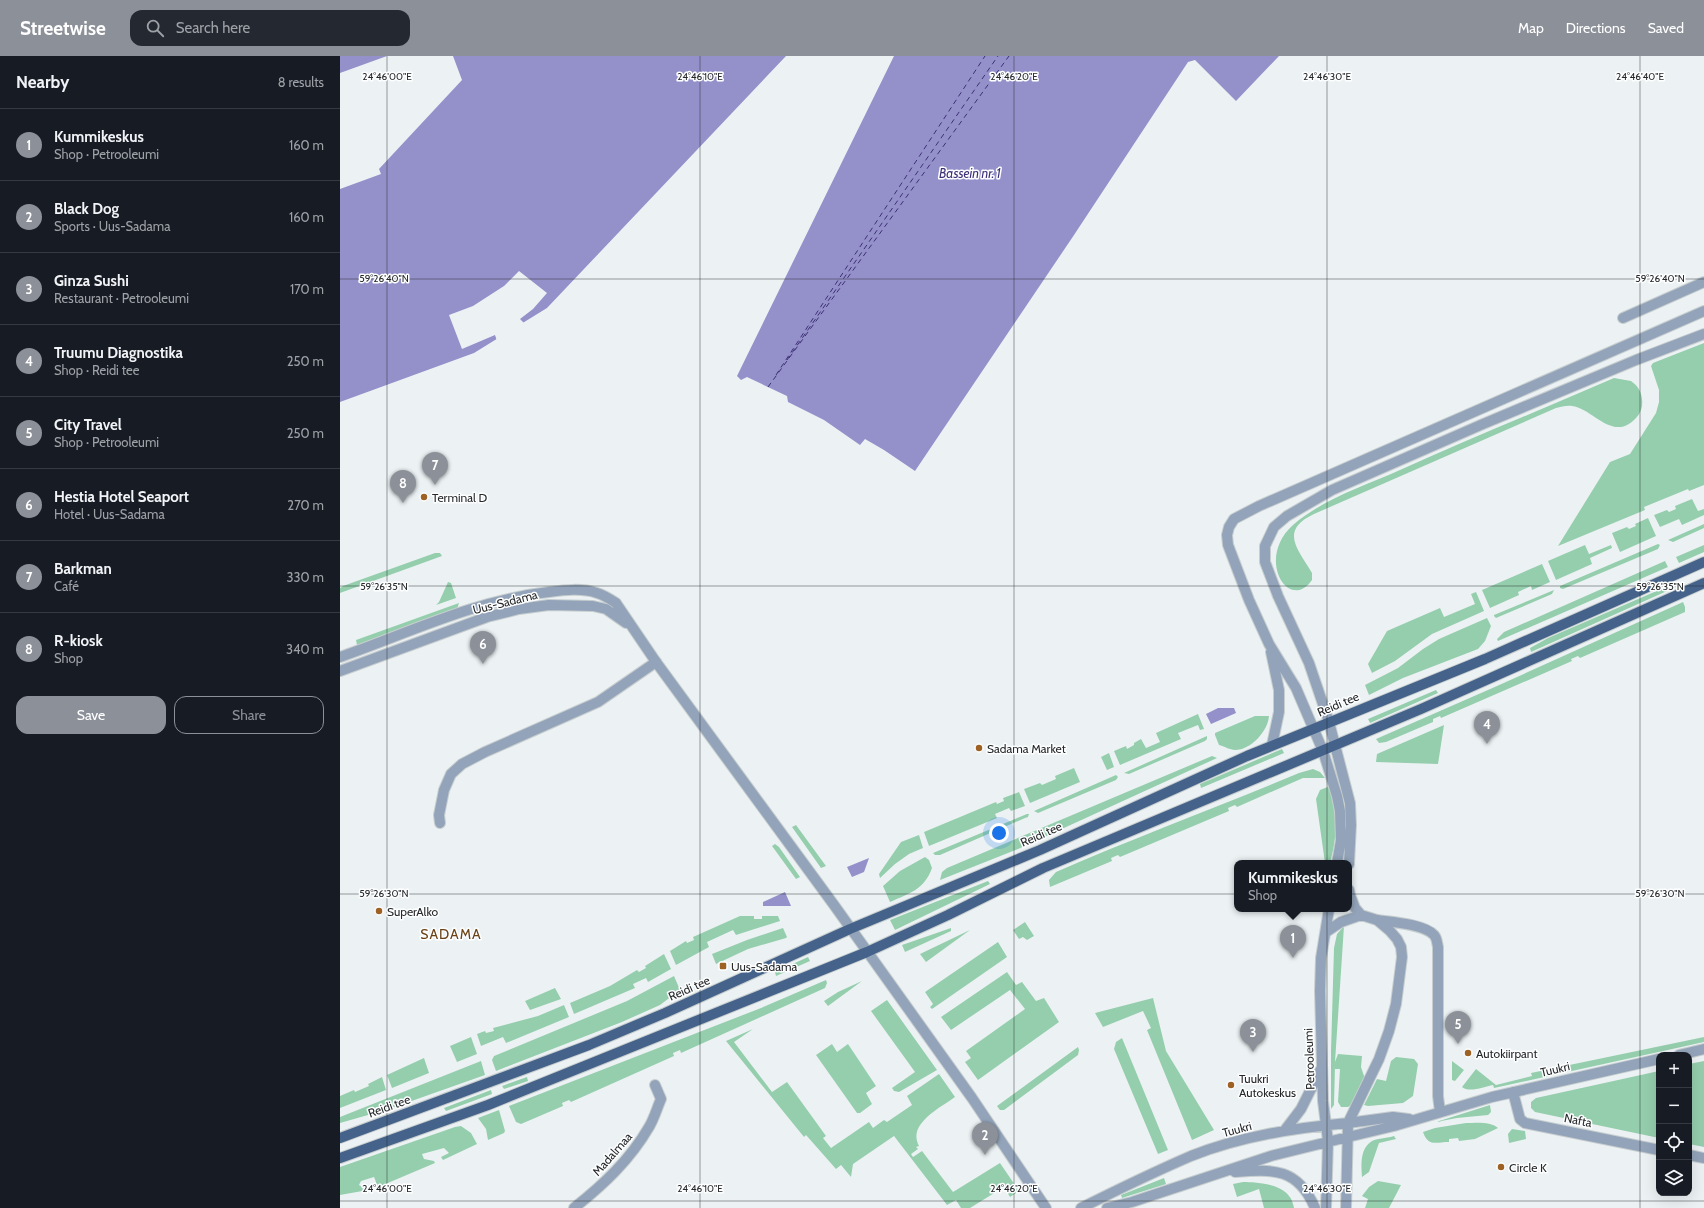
<!DOCTYPE html>
<html lang="en">
<head>
<meta charset="utf-8">
<style>
	body { margin:0; font-family:Cabin,sans-serif; background:#242831; color:#f1f3f6 }
	.controls { position:absolute; right:12px; bottom:12px; display:grid; overflow:hidden; border-radius:8px; box-shadow:0 4px 16px #0002 }
	.controls button { width:36px; height:36px; display:grid; place-items:center; padding:0; border:0; border-bottom:1px solid #363941; background:#171b24; color:#f1f3f6; font:20px sans-serif }
	.you { position:absolute; left:659px; top:777px; width:14px; height:14px; margin:-10px; border:3px solid #fff; border-radius:50%; background:#1a73e8; box-shadow:0 0 0 6px #1a73e833 }
	.badge { display:grid; place-items:center; width:26px; height:26px; border-radius:50%; background:#8c9099; color:#fff; font-size:13px; font-weight:700 }
	.pin { position:absolute; translate:-50% -33px; filter:drop-shadow(0 1px 2px #0008) }
	.pin::after { content:''; position:absolute; top:21px; width:14px; height:12px; background:inherit; clip-path:polygon(0 0,100% 0,50% 100%) }
	.popup { position:absolute; left:894px; top:804px; width:118px; height:52px; box-sizing:border-box; display:grid; place-content:center; border-radius:8px; background:#171b24; filter:drop-shadow(0 1px 3px #0005); font-size:13px; white-space:nowrap; color:#9ea1a6 }
	.popup b { font-size:15px; color:#f1f3f6 }
	.popup::after { content:''; position:absolute; left:50%; top:100%; margin-left:-8px; border:8px solid transparent; border-top-color:#171b24 }
	.list { margin:0; padding:0; list-style:none }
	h2 { display:flex; justify-content:space-between; align-items:center; height:52px; margin:0; padding:0 16px; font-size:17px }
	h2 small { font-size:13px; font-weight:400; color:#9ea1a6 }
	.list li { display:grid; grid-template-columns:26px 1fr auto; gap:12px; align-items:center; box-sizing:border-box; height:72px; padding:0 16px; border-top:1px solid #363941 }
	.list b { display:block; font-size:15px; white-space:nowrap }
	.list p { margin:0; font-size:13px; white-space:nowrap; color:#9ea1a6 }
	.list em { font-size:13px; font-style:normal; color:#9ea1a6 }
	.actions { display:flex; gap:8px; padding:12px 16px }
	.actions a { flex:1; padding:9px 0; border:1px solid #8c9099; border-radius:12px; text-align:center; font-size:14px; color:#8c9099 }
	.actions .main { background:#8c9099; color:#fff }
	.icon { flex:none; width:22px; height:22px; fill:none; stroke:currentColor; stroke-width:2; stroke-linecap:round; stroke-linejoin:round }
	.map { position:relative; flex:none; width:1364px; height:1152px; overflow:hidden }
	header { display:flex; align-items:center; gap:24px; box-sizing:border-box; height:56px; padding:0 20px; background:#8c9099; color:#fff }
	header strong { font-size:19px }
	nav { display:flex; gap:22px; margin-inline-start:auto; font-size:14px }
	.search { width:280px; height:36px; background:#242831; display:flex; align-items:center; gap:10px; box-sizing:border-box; padding:0 14px; border-radius:12px; color:#9ea1a6; font-size:15px }
	main { display:flex }
	aside { flex:1; background:#171b24 }
	.map>svg:first-child { display:block }
	.green { fill:#95cead }
	.water { fill:#9490ca }
	.pier { fill:#ecf2f4 }
	.lines { fill:none; stroke-linecap:round; stroke-linejoin:round }
	.ferry { stroke:#3d3076; stroke-width:1; stroke-dasharray:5 4; stroke-linecap:butt }
	.minor-casing { stroke:#c8cecf; stroke-width:12 }
	.tertiary-casing { stroke:#c8cecf; stroke-width:12 }
	.primary-casing { stroke:#c8cecf; stroke-width:12 }
	.minor { stroke:#93a4ba; stroke-width:10 }
	.tertiary { stroke:#93a4ba; stroke-width:10 }
	.primary { stroke:#45638a; stroke-width:10 }
	.ticks { fill:none; stroke:#262829; stroke-width:1; stroke-opacity:0.45 }
	.poi-dot { fill:#9e6124; stroke:#fdfeff; stroke-width:1.5 }
	.labels { text-anchor:middle; dominant-baseline:central; stroke-width:3; stroke-linejoin:round; paint-order:stroke }
	.poi-label { font-size:12px; fill:#262829; stroke:#fdfeff; text-anchor:start }
	.street-label { font-size:12px; fill:#262829; stroke:#fdfeff }
	.water-label { font-size:13px; font-style:italic; fill:#3d3076; stroke:#fdfeff }
	.quarter-label { font-size:14px; letter-spacing:1px; fill:#6c4219; stroke:#fdfeff }
	.ticks-label { font-size:10px; text-anchor:middle; fill:#262829; stroke:#fdfeff; stroke-width:3; stroke-linejoin:round; paint-order:stroke }
</style>
</head>
<body>
<header>
<strong>Streetwise</strong>
<div class="search"><svg class="icon" aria-label="search" viewBox="0 0 24 24"><circle cx="10" cy="10" r="6"/><path d="M15 15l6 6"/></svg>Search here</div>
<nav><a>Map</a><a>Directions</a><a>Saved</a></nav>
</header>
<main>
<aside>
<h2>Nearby<small>8 results</small></h2>
<ul class="list">
<li><span class="badge">1</span><div><b>Kummikeskus</b><p>Shop · Petrooleumi</p></div><em>160 m</em></li>
<li><span class="badge">2</span><div><b>Black Dog</b><p>Sports · Uus-Sadama</p></div><em>160 m</em></li>
<li><span class="badge">3</span><div><b>Ginza Sushi</b><p>Restaurant · Petrooleumi</p></div><em>170 m</em></li>
<li><span class="badge">4</span><div><b>Truumu Diagnostika</b><p>Shop · Reidi tee</p></div><em>250 m</em></li>
<li><span class="badge">5</span><div><b>City Travel</b><p>Shop · Petrooleumi</p></div><em>250 m</em></li>
<li><span class="badge">6</span><div><b>Hestia Hotel Seaport</b><p>Hotel · Uus-Sadama</p></div><em>270 m</em></li>
<li><span class="badge">7</span><div><b>Barkman</b><p>Café</p></div><em>330 m</em></li>
<li><span class="badge">8</span><div><b>R-kiosk</b><p>Shop</p></div><em>340 m</em></li>
</ul>
<div class="actions"><a class="main">Save</a><a>Share</a></div>
</aside>
<div class="map">
<svg width="1364" height="1152" viewBox="0 0 1364 1152">
	<rect width="100%" height="100%" fill="#ecf2f4"/>
	<path class="green" d="M1364,287V429L1349,435L1348,433L1304,451L1305,454L1218,490L1270,406L1290,398L1316,357L1319,346V334L1311,310L1313,307L1318,305Z
		M1274,322L1291,325C1298,330 1301,335 1302,343C1303,351 1301,357 1296,362C1273,387 1254,353 1232,350C1227,349 1221,351 1216,352L974,458C938,475 959,494 972,517V524C949,557 915,503 953,469C983,443 1024,430 1060,414C1131,382 1203,353 1274,322Z
		M1352,443L1358,455L1364,453V459L1342,469L1339,463L1320,471L1314,459L1327,454L1329,456L1336,453L1335,450Z
		M1308,462L1316,480L1280,496L1272,477L1287,471L1289,473L1296,470L1295,468Z
		M1364,468V472L1333,486L1328,484Z
		M1318,488L1320,489L1318,493L1223,533L1220,532V530Z
		M1245,489L1249,498L1271,489L1272,492L1250,502L1252,508L1216,524L1208,505Z
		M1364,489V496L1339,507L1336,501Z
		M95,497H100L102,500L0,537V532L3,530Z
		M1325,505L1328,511L1158,585L1157,583L1164,576Z
		M1202,508L1210,526L1192,534L1191,530L1178,536L1179,539L1150,552L1142,534Z
		M108,526L111,527L116,542L96,549L99,546Z
		M1335,527L1336,531L1191,596L1190,592L1208,582Z
		M1214,534L1212,538L1156,562L1154,560V559Z
		M1136,536L1144,555L1092,578L1055,605L1032,617L1028,608L1047,575L1100,552L1104,561L1135,548L1131,538Z
		M1343,546L1345,551V556L1240,602L1238,600L1231,603L1232,605L1101,662L1100,660L1093,663V666L1046,686L1039,687L1036,683L1157,630Z
		M119,547L117,553L113,555L17,589L16,584Z
		M1147,562L1151,570L1145,585L1138,593L1063,622L1029,639L1025,629L1058,612L1083,593L1099,583Z
		M1096,634L1098,637L1030,667L1028,663Z
		M858,658L864,673L860,674L858,669L838,677L841,683L780,709L774,695L786,690L787,693L794,689V687L801,683L806,692L820,686L816,677Z
		M915,660H929C928,675 911,694 895,694C890,694 884,690 879,689L875,679V677Z
		M1104,669L1098,708L1036,706L1037,698Z
		M867,680V683L865,685L789,718L784,717Z
		M942,693L944,697L861,732L860,728Z
		M769,697L774,711L767,714L761,701Z
		M872,700L877,702L678,793L600,824L602,816L607,812Z
		M734,712L740,726L690,747L684,733L700,727L702,729L716,723L715,720Z
		M973,713L980,716L985,722H963L897,751L895,749L888,752L889,755L780,801L778,799L771,802L772,805L710,831L709,824L716,816C796,781 878,751 959,717Z
		M776,719L778,721L776,724L698,757L694,755Z
		M990,730C997,760 998,778 990,807H985L976,743L980,734Z
		M679,736L685,750L671,755L669,752L655,758L657,762L589,790L584,776L656,746L657,748L664,745L663,742Z
		M687,758H689L688,761L685,762L600,799H595L593,797Z
		M456,769L486,810L481,812L452,771Z
		M579,779L583,792L569,798L555,808L540,822L539,818L561,786Z
		M435,788L439,791L460,821L456,823L432,790Z
		M585,801L589,804L592,812C584,834 570,837 550,846L543,830L560,815Z
		M648,825L650,828L555,874L550,864Z
		M400,860H414V863H422V860H438L440,865L396,879L393,874L367,886L369,891L336,909L330,895L346,885L347,887L354,884L353,881Z
		M685,866L694,880L687,884L683,881L679,883L673,874Z
		M1004,870L995,1006L998,998L1022,1000L1021,1011L1024,1020V1025L1011,1049L1008,1051H1001L998,1046L1000,1013H995V1009L994,1049L991,1053V995L994,892L997,878Z
		M443,872L447,881L446,882L408,893L376,908L372,898L407,884Z
		M611,872V875L565,896L562,889Z
		M630,874L586,906L580,898Z
		M658,886L667,901L592,953L590,951L593,948L585,936Z
		M324,898L331,913L308,926L306,922L293,928L295,932L234,958L230,947L270,930L297,914L299,916L306,912L305,910Z
		M468,901L470,905L436,920L435,916Z
		M667,916L676,929L682,926L696,945L704,942L719,966L638,1024L625,1006L631,1002L626,995L685,953L670,934L611,974L601,961Z
		M334,920L340,934L320,949L282,966L156,1015L152,1004L154,1000L287,945Z
		M486,924L487,927L485,932L341,997L340,994L333,997L334,1000L231,1046L229,1044L222,1047L223,1050L181,1068L176,1066L169,1050L421,952Z
		M522,925L488,950L484,945L498,936Z
		M215,932L221,943L190,954L185,945Z
		M813,942L826,995L874,1074L852,1084L807,974L811,972L803,955L763,971L755,957Z
		M547,944L597,1014L559,1036L554,1035L552,1032L575,1016L531,955Z
		M224,949L229,961L166,987L163,981L141,990L137,978L145,975L146,977L154,975L153,972L198,960Z
		M413,973L394,986L432,1036L447,1026L486,1080L483,1082L491,1092L529,1066L533,1072L544,1064L547,1066L572,1049L567,1040L599,1018L615,1041C600,1052 567,1068 579,1090L576,1091L578,1093L571,1098L573,1101L582,1095L613,1136L660,1107L679,1135L670,1141L664,1131L630,1152H621L616,1144L607,1149L554,1080L513,1108L511,1121L501,1109L496,1113L466,1079L464,1081L386,985Z
		M131,981L137,998L117,1006L110,990Z
		M1364,981V986L1154,1032L1153,1029C1144,1031 1129,1037 1122,1031L1136,1013L1156,1029L1192,1020L1191,1017Z
		M782,982L828,1094L818,1098L774,993L776,986Z
		M492,988L497,996L508,988L536,1030L526,1037L532,1048L520,1057H517L476,999Z
		M738,991L739,994L738,999L664,1054H660L657,1050Z
		M1056,1001L1074,1003L1078,1008L1073,1040L1063,1047L1028,1050L1024,1049L1037,1023L1046,1025L1051,1005Z
		M84,1002L89,1017L52,1032L47,1019Z
		M141,1005L145,1019L49,1053L0,1067V1061Z
		M1112,1005L1124,1014L1115,1025L1112,1024Z
		M1364,1005V1091L1349,1088V1008Z
		M1319,1015V1082L1195,1056L1191,1052V1046L1196,1042Z
		M42,1021L46,1034L0,1052V1040L14,1034L15,1036L29,1030L28,1028Z
		M187,1021L188,1025L164,1033L162,1030Z
		M151,1034L152,1038L106,1055L104,1052Z
		M1150,1049L1151,1056L1148,1059L1117,1062L1096,1066Z
		M159,1054L165,1075L164,1077L148,1084L146,1073L138,1062Z
		M1126,1067C1136,1067 1150,1065 1158,1072L1135,1083L1119,1085L1118,1082L1109,1083V1086C1096,1086 1088,1091 1083,1076L1095,1072Z
		M121,1070L131,1077L137,1088L103,1104L101,1101L109,1097L104,1092L82,1098L84,1103L94,1105L95,1107L36,1132V1126L34,1121L21,1125L19,1129L25,1133L27,1132L28,1134L0,1139V1111L115,1071Z
		M1172,1073L1185,1075L1186,1083L1169,1087L1168,1078Z
		M1054,1080L1056,1083L1039,1087L1029,1116L1022,1121C1021,1109 1020,1092 1032,1085C1038,1082 1048,1082 1054,1080Z
		M824,1122L826,1128L782,1142L781,1139Z
		M1038,1125L1061,1129L1049,1152H1025L1028,1143L1022,1140L1029,1131Z
		M903,1126C916,1126 941,1128 949,1140C952,1143 953,1148 954,1152H924L919,1133L897,1141L893,1128Z"/>
	<path class="water" d="M0,0H47L0,17Z
		M113,0H446L207,252L134,297L0,346V133L41,118L39,113L122,24Z
		M554,0H939L896,45L855,4L848,6L734,179L575,415L544,394L525,383L520,389L484,364L448,346L447,340L407,321L401,324L397,320Z
		M878,652H894L896,657L871,668L866,658Z
		M529,802L524,816L512,821L507,811Z
		M445,836L451,850H423V846Z"/>
	<path class="pier" d="M179,215L207,237L193,253L180,263L185,268L157,285L155,279L122,293L109,259L133,250L164,230Z"/>
	<g class="lines">
		<path class="ferry" d="M447,304L658,0
			M436,319L645,0
			M428,331L669,0"/>
		<g class="minor-casing">
			<path id="minor" d="M100,767L99,759L104,734L111,718L122,708L145,696L258,646L316,606
				M1037,864C1051,866 1084,868 1094,879C1097,882 1097,887 1098,891V1040L1100,1056
				M1339,999L1364,993
				M1173,1036L1180,1063L1185,1067L1319,1094
				M1008,1067L1053,1061L1069,1063
				M1008,1081L1054,1070L1152,1041L1319,1003
				M1349,1099L1364,1102
				M234,1152C263,1129 290,1104 309,1071C314,1063 317,1052 321,1043L315,1029"/>
		</g>
		<g class="tertiary-casing">
			<path id="tertiary" d="M1283,262L1364,226
				M931,596L939,634V656L932,689
				M0,601C68,577 136,544 209,536C225,534 242,532 257,537C264,539 270,543 276,547L316,606L494,849L632,1042L706,1152
				M0,615L147,561L179,553L209,549L253,550L266,553L286,567
				M997,807L1001,784L1000,755L997,740L983,695L956,632L929,588L909,544L888,489L887,479L889,471L894,463L919,450L1364,255
				M1009,808L1011,769L1010,747L989,666L969,607L938,540L925,506V490L934,471L947,460L992,434L1143,368L1296,304L1364,278
				M986,876L1001,866L1021,859
				M945,1074L961,1053L981,1013
				M895,1116C934,1113 958,1112 975,1152
				M741,1152C777,1134 814,1116 851,1100C901,1080 955,1072 1008,1067
				M767,1152L792,1146L931,1100L1008,1081
				M986,1152L988,1085L983,1045L980,935L981,902L989,853
				M1006,1152L1008,1067L1039,1003L1049,975L1056,948L1062,901L1061,891L1057,883L1050,875L1037,864L1021,859L1015,852L1010,839L1009,834"/>
		</g>
		<g class="primary-casing">
			<path id="primary" d="M0,1082L249,989L325,957L510,873L700,794L907,700L1145,603L1364,506
				M0,1102L148,1049L527,896L608,859L703,812L1081,653L1364,527"/>
		</g>
		<use href="#minor" class="minor"/>
		<use href="#tertiary" class="tertiary"/>
		<use href="#primary" class="primary"/>
	</g>
	<path class="ticks" d="M47,0V1152M360,0V1152M674,0V1152M987,0V1152M1300,0V1152M0,223H1364M0,530H1364M0,838H1364M0,1145H1364"/>
	<g class="poi-dot">
		<circle cx="84" cy="441" r="4"/>
		<circle cx="639" cy="692" r="4"/>
		<circle cx="39" cy="855" r="4"/>
		<rect x="379" y="906" width="8" height="8" rx="2"/>
		<circle cx="1128" cy="997" r="4"/>
		<circle cx="891" cy="1029" r="4"/>
		<circle cx="1161" cy="1111" r="4"/>
	</g>
	<g class="labels">
		<g class="poi-label">
			<text x="92" y="441">Terminal D</text>
			<text x="647" y="692">Sadama Market</text>
			<text x="47" y="855">SuperAlko</text>
			<text x="391" y="910">Uus-Sadama</text>
			<text x="1136" y="997">Autokiirpant</text>
			<text x="899" y="1022">Tuukri<tspan x="899" dy="14">Autokeskus</tspan></text>
			<text x="1169" y="1111">Circle K</text>
		</g>
		<g class="street-label">
			<text transform="translate(165 546) rotate(-14)">Uus-Sadama</text>
			<text transform="translate(998 648) rotate(-23)">Reidi tee</text>
			<text transform="translate(701 778) rotate(-24)">Reidi tee</text>
			<text transform="translate(349 932) rotate(-24)">Reidi tee</text>
			<text transform="translate(969 1003) rotate(-92)">Petrooleumi</text>
			<text transform="translate(1215 1013) rotate(-13)">Tuukri</text>
			<text transform="translate(49 1050) rotate(-20)">Reidi tee</text>
			<text transform="translate(1238 1064) rotate(11)">Nafta</text>
			<text transform="translate(897 1073) rotate(-15)">Tuukri</text>
			<text transform="translate(272 1098) rotate(-49)">Madalmaa</text>
		</g>
		<g class="water-label">
			<text x="630" y="117">Bassein nr. 1</text>
		</g>
		<g class="quarter-label">
			<text x="111" y="878">SADAMA</text>
		</g>
	</g>
	<g class="ticks-label">
		<text x="47" y="24">24°46'00"E</text>
		<text x="360" y="24">24°46'10"E</text>
		<text x="674" y="24">24°46'20"E</text>
		<text x="987" y="24">24°46'30"E</text>
		<text x="1300" y="24">24°46'40"E</text>
		<text x="44" y="226">59°26'40"N</text>
		<text x="1320" y="226">59°26'40"N</text>
		<text x="44" y="534">59°26'35"N</text>
		<text x="1320" y="534">59°26'35"N</text>
		<text x="44" y="841">59°26'30"N</text>
		<text x="1320" y="841">59°26'30"N</text>
		<text x="47" y="1136">24°46'00"E</text>
		<text x="360" y="1136">24°46'10"E</text>
		<text x="674" y="1136">24°46'20"E</text>
		<text x="987" y="1136">24°46'30"E</text>
	</g>
</svg>
<div class="controls">
<button>+</button>
<button>−</button>
<button><svg class="icon" aria-label="locate" viewBox="0 0 24 24"><circle cx="12" cy="12" r="6"/><path d="M12 2v4M12 18v4M2 12h4M18 12h4"/></svg></button>
<button><svg class="icon" aria-label="layers" viewBox="0 0 24 24"><path d="M12 4l9 5-9 5-9-5zM3 14l9 5 9-5"/></svg></button>
</div>
<div class="you"></div>
<div class="pin badge" style="left:953px;top:902px">1</div>
<div class="popup"><b>Kummikeskus</b>Shop</div>
<div class="pin badge" style="left:645px;top:1099px">2</div>
<div class="pin badge" style="left:913px;top:996px">3</div>
<div class="pin badge" style="left:1147px;top:688px">4</div>
<div class="pin badge" style="left:1118px;top:988px">5</div>
<div class="pin badge" style="left:143px;top:608px">6</div>
<div class="pin badge" style="left:95px;top:429px">7</div>
<div class="pin badge" style="left:63px;top:447px">8</div>
</div>
</main>
</body>
</html>
